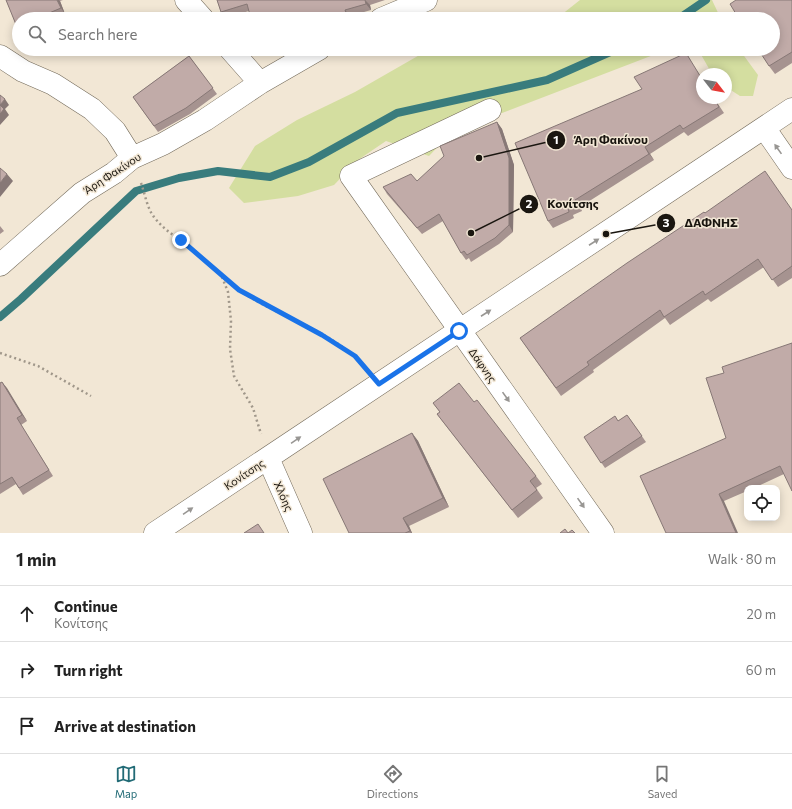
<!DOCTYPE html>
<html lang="en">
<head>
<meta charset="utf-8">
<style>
	body { margin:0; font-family:Commissioner,sans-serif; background:#f6f6f6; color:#222 }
	.controls { position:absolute; right:12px; bottom:12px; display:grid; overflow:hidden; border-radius:8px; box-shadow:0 2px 10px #0003 }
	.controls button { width:36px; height:36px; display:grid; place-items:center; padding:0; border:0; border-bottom:1px solid #e0e0e0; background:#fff; color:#222; font:20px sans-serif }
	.compass { position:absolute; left:696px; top:68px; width:36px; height:36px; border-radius:50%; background:#fff; box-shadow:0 2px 10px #0003; rotate:121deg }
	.stop { position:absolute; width:12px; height:12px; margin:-9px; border:3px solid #1a73e8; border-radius:50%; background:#fff }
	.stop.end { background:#1a73e8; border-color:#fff; box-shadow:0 1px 4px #0008 }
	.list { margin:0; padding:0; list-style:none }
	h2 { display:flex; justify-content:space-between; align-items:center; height:52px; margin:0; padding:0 16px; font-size:17px }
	h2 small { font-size:13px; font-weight:400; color:#767676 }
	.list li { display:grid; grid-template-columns:26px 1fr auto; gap:12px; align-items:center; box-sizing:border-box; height:56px; padding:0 16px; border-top:1px solid #e0e0e0 }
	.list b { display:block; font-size:15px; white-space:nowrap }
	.list p { margin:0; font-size:13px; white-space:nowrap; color:#767676 }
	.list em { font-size:13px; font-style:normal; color:#767676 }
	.icon { flex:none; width:22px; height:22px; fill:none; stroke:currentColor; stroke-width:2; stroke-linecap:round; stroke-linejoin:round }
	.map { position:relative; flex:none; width:792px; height:533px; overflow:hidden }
	.search { position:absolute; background:#fff; box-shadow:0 2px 10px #0003; left:12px; right:12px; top:12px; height:44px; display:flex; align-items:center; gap:10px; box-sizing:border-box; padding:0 14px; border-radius:22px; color:#767676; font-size:15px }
	.sheet { height:220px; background:#fff }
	nav { display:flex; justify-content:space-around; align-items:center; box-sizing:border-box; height:56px; border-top:1px solid #e0e0e0; background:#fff; font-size:11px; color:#767676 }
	nav a { display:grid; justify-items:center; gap:2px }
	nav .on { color:#226b76 }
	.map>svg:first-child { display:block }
	.green { fill:#d4dea0 }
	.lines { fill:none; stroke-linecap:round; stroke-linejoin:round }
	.stream { stroke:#397c7d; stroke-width:8 }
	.minor-casing { stroke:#736a5a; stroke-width:23 }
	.path { stroke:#a0978a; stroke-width:2.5; stroke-dasharray:2 3; stroke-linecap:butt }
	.minor { stroke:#fff; stroke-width:22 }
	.wall { fill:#a69390 }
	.shaded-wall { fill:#877876 }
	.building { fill:#c1aba8; stroke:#877876 }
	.oneway { fill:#989693 }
	.route { stroke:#1a73e8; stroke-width:5 }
	.labels { text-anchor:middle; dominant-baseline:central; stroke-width:3; stroke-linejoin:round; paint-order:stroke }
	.street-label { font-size:11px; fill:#1a1610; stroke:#f2e7d5 }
	.leader { fill:none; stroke:#1a1610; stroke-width:1.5 }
	.callout-dot { fill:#1a1610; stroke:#f2e7d5; stroke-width:1.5 }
	.mark-label { font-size:12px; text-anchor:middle; font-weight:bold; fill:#fff }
	.callout-label { font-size:12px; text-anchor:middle; font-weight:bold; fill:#1a1610; stroke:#f2e7d5; stroke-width:3; stroke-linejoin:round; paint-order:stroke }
</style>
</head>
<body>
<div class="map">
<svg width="792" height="533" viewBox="0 0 792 533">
	<rect width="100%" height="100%" fill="#f2e7d5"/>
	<path class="green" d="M580,0H712L721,19H556Z
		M430,49H669L489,118L450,134L429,156L386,141L358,160L334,185L298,196L244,203L229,188L255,146L297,120L355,92Z
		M696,49H739L758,75L753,96H740L726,87V74H712L699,51Z"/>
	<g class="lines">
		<path class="stream" d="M678,19L706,0
			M0,317L21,299L136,191L179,178L218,171L270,177L309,162L397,113L547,80L617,49"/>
		<g class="minor-casing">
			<path id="minor" d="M186,0L203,19
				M381,19L426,0
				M230,49L260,83
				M0,56L23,71L53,84L92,109L115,131L132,158
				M490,110L351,176L603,533
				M765,129L792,168
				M0,265L82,193L114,173L132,158L163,144L205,120L260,83L319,49
				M268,458L301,533
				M155,533L792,109"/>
		</g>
		<path class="path" d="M141,183C145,194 147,208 154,217C166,233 184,241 198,254C212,266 224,280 239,290C277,317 333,330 363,366
			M222,277L228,292L231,321L230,349L234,376L253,408L261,434
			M0,353L38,366L91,396"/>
		<use href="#minor" class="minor"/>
	</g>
	<path class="wall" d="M6,0H63L60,1L65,14L53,19H19V30L17,27Z
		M217,0H385L370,5L371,10L350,16V19H251L249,11L225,18L221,12Z
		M792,0V63L775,74L769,66Z
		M261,49H275L264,52Z
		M686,53L690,59L702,98H714L724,113L688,136L684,132L650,154L654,160L580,207L582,211L573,215L574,218L553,228L548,221Z
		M189,56L217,94L190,114L158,132L133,97Z
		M497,122L502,129L514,165L513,232L499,244L471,262L469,258L466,260L461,253L443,221L422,234L387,194L383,187L417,181Z
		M792,210V278L778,287L764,267L711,302L708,299L670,325L665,318L593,370L594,372L561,396L520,338L705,213Z
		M0,226L4,231L0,234Z
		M792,343L784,474L754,488H747V491L724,501L666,533L726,438L724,373Z
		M2,382L27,421L21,425L53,476L23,495L16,484L0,494V383Z
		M474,402L536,476L542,484L536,488L543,498L518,518L443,422L437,414L440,412L433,403Z
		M627,415L646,442L605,468L584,437L618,421Z
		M412,433L418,441L449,507L409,526L412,533H349Z"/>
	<path class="shaded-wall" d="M57,0H59L60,1L65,14L61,8Z
		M365,0L370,5L371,10L366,4Z
		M345,10L350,16L351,19L346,13Z
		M5,99L9,105L5,109L9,115L0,125V105Z
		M497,122L502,129L514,165L513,232L509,225Z
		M645,147L650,154L654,160L649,154Z
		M7,174L13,181L0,197V183Z
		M575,200L580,207L582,211L577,204Z
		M2,382L7,388L27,421L22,415Z
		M412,433L418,441L449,507L443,498Z
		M719,494L724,501L738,533H736Z
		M403,518L409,526L412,533H411L410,531Z"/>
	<path class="building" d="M6,0H57L61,8L35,19H19V26L17,27Z
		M217,0H365L366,4L345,10L346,13L323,19H251L247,4L221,12Z
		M736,0H792V52L769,66L758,49H773V19H739L730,4Z
		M686,53L702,79V98H714L719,107L683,129L680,125L645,147L649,154L575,200L577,204L568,208L569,212L548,221L515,143L642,89L634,77Z
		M189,56L213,88L186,108L154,126L133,97Z
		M0,95L5,99L0,105Z
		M0,105L4,109L0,114Z
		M497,122L509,158V225L495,238L467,255L464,251L461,253L439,214L417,228L383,187L411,174L417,181L444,156L440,146Z
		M0,168L7,174L0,183Z
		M765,171L792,210V266L772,280L758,259L705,295L703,291L664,317L660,310L587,362L589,365L556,388L520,338L627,263L704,212L705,213Z
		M792,343V491L780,466L719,494L736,533H666L640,476L726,438L706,378L724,373L722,367Z
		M2,382L22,415L17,418L49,470L19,488L12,477L0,484V383Z
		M459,383L474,402L477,400L536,476L530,481L537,490L512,510L437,414L440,412L433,403Z
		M627,415L642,436L601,463L584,437L615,416L618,421Z
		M412,433L443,498L403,518L410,531L405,533H349L323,479Z
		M258,524L264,533H244Z
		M565,529L568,533H560Z
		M572,530L575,533H568Z"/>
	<defs><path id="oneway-solid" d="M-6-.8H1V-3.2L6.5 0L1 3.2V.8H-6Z"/></defs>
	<g class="oneway">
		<use href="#oneway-solid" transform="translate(778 149) rotate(-125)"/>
		<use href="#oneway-solid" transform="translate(594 242) rotate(-33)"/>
		<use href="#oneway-solid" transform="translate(486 313) rotate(-33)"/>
		<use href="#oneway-solid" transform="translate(506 397) rotate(55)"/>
		<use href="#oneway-solid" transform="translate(296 440) rotate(-34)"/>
		<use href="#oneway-solid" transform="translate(581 503) rotate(55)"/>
		<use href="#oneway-solid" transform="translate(188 511) rotate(-34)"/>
	</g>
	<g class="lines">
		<path class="route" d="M181,240L239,290L322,335L355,356L379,384L459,331"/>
	</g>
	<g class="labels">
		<g class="street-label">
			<text transform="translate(112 173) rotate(-33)">Άρη Φακίνου</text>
			<text transform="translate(483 365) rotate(55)">Δάφνης</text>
			<text transform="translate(244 474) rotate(-34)">Κονίτσης</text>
			<text transform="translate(284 496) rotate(66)">Χλόης</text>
		</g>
	</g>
	<path class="leader" d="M479 158L556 140M471 233L529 204M606 234L666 223"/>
	<g class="callout-dot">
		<circle cx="479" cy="158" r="4"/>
		<circle cx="471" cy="233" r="4"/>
		<circle cx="606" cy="234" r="4"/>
		<circle cx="556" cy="140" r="10"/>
		<circle cx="529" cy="204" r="10"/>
		<circle cx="666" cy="223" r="10"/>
	</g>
	<g class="mark-label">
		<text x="556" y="144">1</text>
		<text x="529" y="208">2</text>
		<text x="666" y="227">3</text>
	</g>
	<g class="callout-label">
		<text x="611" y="144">Άρη Φακίνου</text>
		<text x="573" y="208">Κονίτσης</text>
		<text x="711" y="227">ΔΑΦΝΗΣ</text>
	</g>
</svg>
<div class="controls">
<button><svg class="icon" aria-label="locate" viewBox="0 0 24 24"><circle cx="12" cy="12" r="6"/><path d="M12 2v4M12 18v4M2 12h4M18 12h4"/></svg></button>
</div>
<svg class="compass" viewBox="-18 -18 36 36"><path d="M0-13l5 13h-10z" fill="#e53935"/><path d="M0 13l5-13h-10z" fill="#767676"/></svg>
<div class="stop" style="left:459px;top:331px"></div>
<div class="stop end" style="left:181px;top:240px"></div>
<div class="search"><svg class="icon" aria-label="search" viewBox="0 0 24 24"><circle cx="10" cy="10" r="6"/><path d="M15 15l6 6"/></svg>Search here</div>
</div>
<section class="sheet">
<h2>1 min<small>Walk · 80 m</small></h2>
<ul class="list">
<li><svg class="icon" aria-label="ahead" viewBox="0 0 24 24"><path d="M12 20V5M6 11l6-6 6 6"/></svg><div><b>Continue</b><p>Κονίτσης</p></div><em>20 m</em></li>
<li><svg class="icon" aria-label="right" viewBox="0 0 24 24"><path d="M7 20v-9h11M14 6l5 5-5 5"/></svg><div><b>Turn right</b></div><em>60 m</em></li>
<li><svg class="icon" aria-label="arrive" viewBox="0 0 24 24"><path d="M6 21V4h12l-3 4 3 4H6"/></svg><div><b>Arrive at destination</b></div></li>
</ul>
</section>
<nav>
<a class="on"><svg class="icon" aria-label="map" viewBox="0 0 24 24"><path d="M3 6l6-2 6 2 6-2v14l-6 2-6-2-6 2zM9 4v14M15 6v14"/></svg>Map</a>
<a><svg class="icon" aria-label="directions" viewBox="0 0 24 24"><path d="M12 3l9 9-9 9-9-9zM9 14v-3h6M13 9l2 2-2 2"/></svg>Directions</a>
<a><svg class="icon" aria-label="saved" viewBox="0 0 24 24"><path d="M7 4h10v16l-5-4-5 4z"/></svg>Saved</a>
</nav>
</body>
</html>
